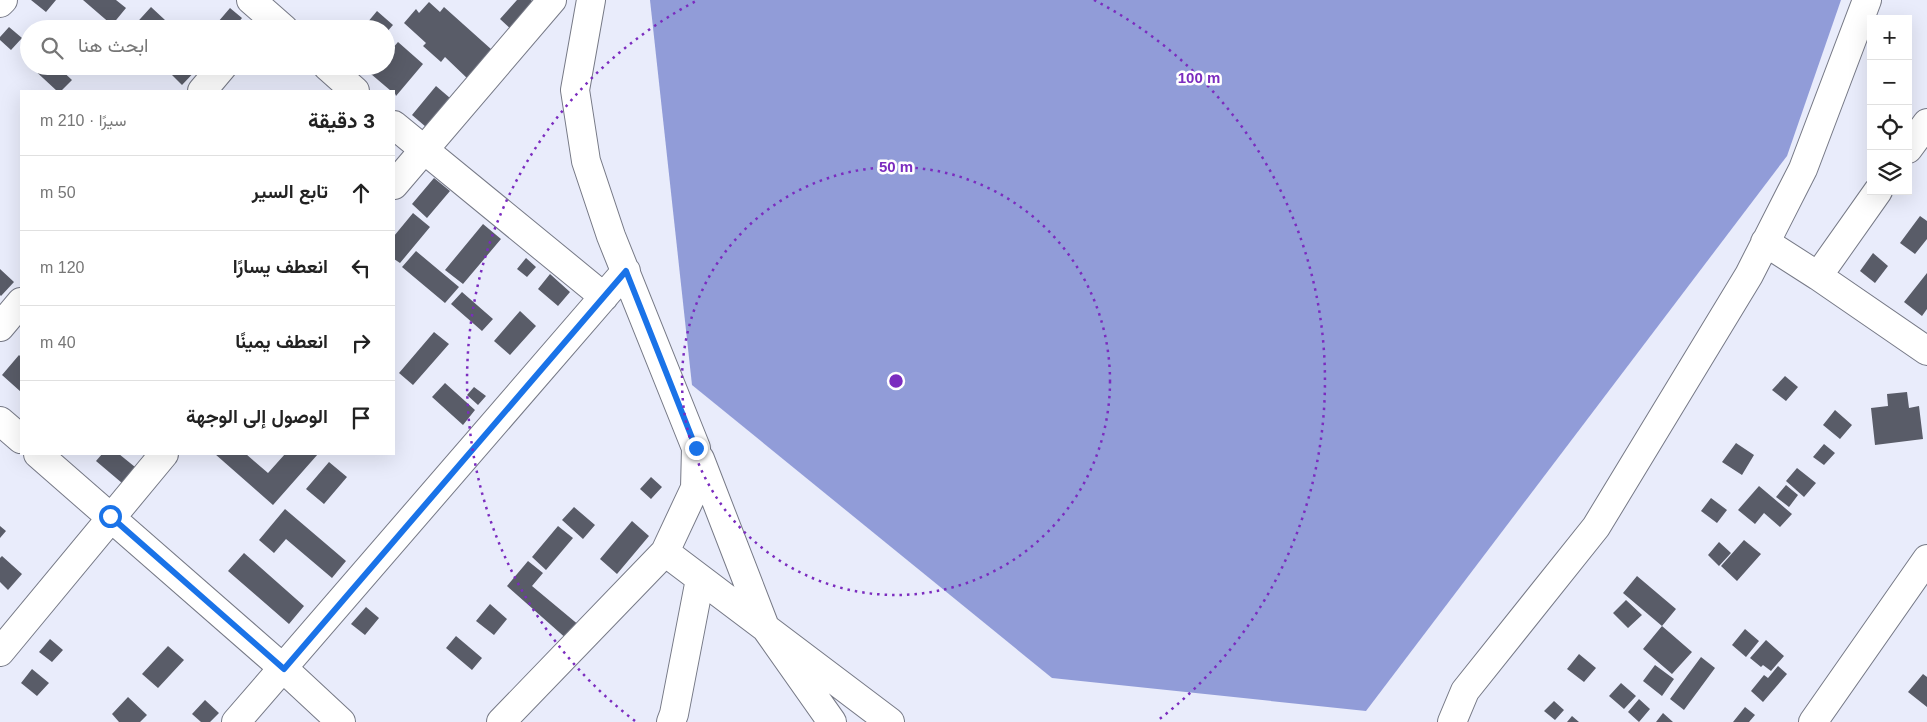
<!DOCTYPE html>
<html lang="ar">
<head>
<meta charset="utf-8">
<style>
	body { margin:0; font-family:Arial,Vazirmatn,sans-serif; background:#f2f2f2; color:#222; direction:rtl }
	.controls { position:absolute; right:15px; top:15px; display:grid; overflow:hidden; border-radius:0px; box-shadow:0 5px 20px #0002 }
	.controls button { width:45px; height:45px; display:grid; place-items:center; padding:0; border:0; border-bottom:1px solid #e0e0e0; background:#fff; color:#222; font:25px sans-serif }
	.stop { position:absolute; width:15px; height:15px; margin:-11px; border:4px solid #1a73e8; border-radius:50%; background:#fff }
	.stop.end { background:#1a73e8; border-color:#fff; box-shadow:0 1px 5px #0008 }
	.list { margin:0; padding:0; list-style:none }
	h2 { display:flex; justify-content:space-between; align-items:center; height:65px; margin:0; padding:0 20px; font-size:21px }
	h2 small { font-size:16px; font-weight:400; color:#767676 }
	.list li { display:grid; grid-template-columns:32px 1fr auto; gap:15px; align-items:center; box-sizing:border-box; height:75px; padding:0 20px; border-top:1px solid #e0e0e0 }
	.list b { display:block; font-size:19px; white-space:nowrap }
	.list em { font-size:16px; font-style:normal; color:#767676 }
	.icon { flex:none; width:28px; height:28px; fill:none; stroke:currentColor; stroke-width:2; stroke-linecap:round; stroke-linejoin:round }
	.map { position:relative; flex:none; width:1927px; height:722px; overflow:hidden; direction:ltr }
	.search { position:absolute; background:#fff; box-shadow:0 5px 20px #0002; left:20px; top:20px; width:375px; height:55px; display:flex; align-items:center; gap:12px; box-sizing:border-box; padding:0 18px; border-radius:28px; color:#767676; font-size:19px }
	.panel { position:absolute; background:#fff; box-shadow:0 5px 20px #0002; left:20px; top:90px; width:375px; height:365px; border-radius:0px; direction:rtl }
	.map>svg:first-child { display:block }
	.water { fill:#919cd8 }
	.building { fill:#595c68 }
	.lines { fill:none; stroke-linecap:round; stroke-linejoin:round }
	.minor-casing { stroke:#767986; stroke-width:30 }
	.minor { stroke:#fff; stroke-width:28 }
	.route { stroke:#1a73e8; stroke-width:6 }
	.ring { fill:none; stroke:#7b2cbf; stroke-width:2.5; stroke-dasharray:2.5 5 }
	.centre { fill:#7b2cbf; stroke:#fff; stroke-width:2.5 }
	.ring-label { font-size:15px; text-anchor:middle; font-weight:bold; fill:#7b2cbf; stroke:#fff; stroke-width:5; stroke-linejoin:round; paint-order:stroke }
</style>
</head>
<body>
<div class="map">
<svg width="1927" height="722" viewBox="0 0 1927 722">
	<rect width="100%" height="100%" fill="#e9ecfb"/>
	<path class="water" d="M650,0H1841L1787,156L1366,711L1052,678L692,385Z"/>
	<path class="building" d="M31,0H56L46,12Z
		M83,0H116L126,8L112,25Z
		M517,0H531L539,7L515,33L500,19Z
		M429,2L440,12L444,7L501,58L469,80L445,57L441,62L423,46L426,43L404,23L416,9L419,13Z
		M151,7L165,20L157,29H131Z
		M230,8L242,18L233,29H212Z
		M377,11L393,25L386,33V29H362Z
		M339,20L348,29H331Z
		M9,27L22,38L11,50L0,40V37Z
		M398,42L423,64L396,96L394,91H391L371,74L377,66H386V56Z
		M30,66H57L72,80L61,91H57Z
		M163,66H200L182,85Z
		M436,86L457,104L433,133L412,115Z
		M434,178L450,191L427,218L412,204Z
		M413,213L430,227L400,263L394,259V236Z
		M1920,216L1927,221V239L1915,254L1900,243Z
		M483,224L501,239L463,284L445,270Z
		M416,251L459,287L445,303L402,267Z
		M1873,253L1888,266L1875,283L1860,271Z
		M526,258L536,267L527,277L517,269Z
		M0,269L14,282L1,296L0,295Z
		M1927,273V309L1922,316L1904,302Z
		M550,274L570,292L558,306L538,289Z
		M462,292L493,319L482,331L451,304Z
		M520,311L536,326L510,355L494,341Z
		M434,332L449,344L413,385L399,373Z
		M19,355L21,357V392L2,375Z
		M1785,376L1798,387L1786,401L1772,390Z
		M445,383L475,410L463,425L432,397Z
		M474,387L486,396L478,405L467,395Z
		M1907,392L1909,408L1919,406L1923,439L1875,445L1871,408L1888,406L1887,394Z
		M1835,410L1852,425L1840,439L1823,425Z
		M1736,443L1754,455L1742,475L1722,462Z
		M1824,444L1835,453L1824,465L1813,457Z
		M102,454H119L135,467L122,483L96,461Z
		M215,454H246L268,473L285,454H318L273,505Z
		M329,462L347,477L324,504L306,489Z
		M1797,468L1816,483L1804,497L1786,481Z
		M651,477L662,487L651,499L640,489Z
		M1786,485L1798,495L1789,507L1776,497Z
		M1759,486L1792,514L1780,527L1764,513L1755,524L1738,510Z
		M1711,498L1727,510L1717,523L1701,511Z
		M574,507L595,525L583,539L562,520Z
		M285,509L346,561L332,578L286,539L274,553L259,540Z
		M632,521L649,536L617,574L600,559Z
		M0,526L6,531L0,538Z
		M558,526L573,538L546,570L532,557Z
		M1744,540L1761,554L1737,581L1721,566Z
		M1719,542L1731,553L1719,566L1708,555Z
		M244,553L304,606L289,624L228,571Z
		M2,556L22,574L8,590L0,582V558Z
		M528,561L543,573L532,586L580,626L568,640L507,586Z
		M1637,576L1676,609L1662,626L1692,652L1672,674L1643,649L1662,626L1623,593Z
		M1626,600L1642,615L1628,628L1613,613Z
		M490,604L507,619L494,635L476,621Z
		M366,607L379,618L365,635L351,624Z
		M1745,629L1759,641L1746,657L1732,645Z
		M456,636L482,658L472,670L446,648Z
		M50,639L63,650L52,662L39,652Z
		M1766,640L1784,656L1771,671L1763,665L1761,667L1750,658Z
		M168,646L184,660L158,688L142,674Z
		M1579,654L1596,668L1584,682L1567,669Z
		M1701,657L1715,668L1684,710L1670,699Z
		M1655,665L1674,679L1662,696L1643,681Z
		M1778,666L1787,674L1763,702L1751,691L1764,675L1768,678Z
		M32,669L49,683L37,696L21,683Z
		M1923,674L1927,677V707L1908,692Z
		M1621,683L1636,696L1624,709L1609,696Z
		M128,697L147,715L140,722H119L112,714Z
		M1639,699L1650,709L1639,722L1628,712Z
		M205,700L219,713L210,722H201L192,714Z
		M1554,701L1564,710L1555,720L1544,711Z
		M1745,707L1755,715L1749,722H1733Z
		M1663,713L1673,722H1656Z
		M1572,716L1579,722H1567Z"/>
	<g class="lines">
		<g class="minor-casing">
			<path id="minor" d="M251,0L284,29
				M0,3L3,0
				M327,66L355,91
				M202,91L223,66
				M394,125L604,297
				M1908,149L1927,123
				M394,185L552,0
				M1765,242L1818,276L1927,351
				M1818,276L1878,191
				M0,327L21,302
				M0,421L21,439
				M38,454L284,669L341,722
				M700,459L765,627L832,722
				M665,552L890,722
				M0,652L164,454
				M236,722L626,271
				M501,722L665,552L695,488L696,448L611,236L586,161L575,90L591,0
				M671,722L674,714L700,579
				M1452,722L1465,691L1596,527L1749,275L1803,169L1867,0
				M1813,722L1927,559"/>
		</g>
		<use href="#minor" class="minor"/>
	</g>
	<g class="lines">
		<path class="route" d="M110,516L284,669L626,271L696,448"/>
	</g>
	<g class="ring">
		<circle cx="896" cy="381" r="214"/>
		<path d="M635 721A429 429 0 0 1 698 0M1094 0A429 429 0 0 1 1157 721"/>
	</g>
	<circle cx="896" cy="381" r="8" class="centre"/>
	<g class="ring-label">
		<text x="1199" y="83">100 m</text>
		<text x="896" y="172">50 m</text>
	</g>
</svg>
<div class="controls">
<button>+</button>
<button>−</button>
<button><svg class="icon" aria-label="locate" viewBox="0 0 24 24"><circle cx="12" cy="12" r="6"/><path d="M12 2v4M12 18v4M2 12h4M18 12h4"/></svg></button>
<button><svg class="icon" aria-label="layers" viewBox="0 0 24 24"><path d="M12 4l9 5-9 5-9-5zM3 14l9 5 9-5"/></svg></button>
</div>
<div class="stop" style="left:110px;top:516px"></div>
<div class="stop end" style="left:696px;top:448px"></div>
<div class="search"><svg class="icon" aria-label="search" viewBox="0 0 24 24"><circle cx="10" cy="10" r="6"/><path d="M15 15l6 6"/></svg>ابحث هنا</div>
<section class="panel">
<h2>3 دقيقة<small>سيرًا · 210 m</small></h2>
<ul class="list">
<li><svg class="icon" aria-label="ahead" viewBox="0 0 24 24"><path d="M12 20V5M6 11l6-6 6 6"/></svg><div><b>تابع السير</b></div><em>50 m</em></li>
<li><svg class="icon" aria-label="left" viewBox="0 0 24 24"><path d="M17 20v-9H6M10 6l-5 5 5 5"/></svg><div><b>انعطف يسارًا</b></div><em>120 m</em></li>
<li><svg class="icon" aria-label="right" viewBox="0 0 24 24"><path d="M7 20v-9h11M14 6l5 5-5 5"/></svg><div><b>انعطف يمينًا</b></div><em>40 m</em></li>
<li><svg class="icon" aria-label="arrive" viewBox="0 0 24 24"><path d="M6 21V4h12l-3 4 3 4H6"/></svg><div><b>الوصول إلى الوجهة</b></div></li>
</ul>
</section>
</div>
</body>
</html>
